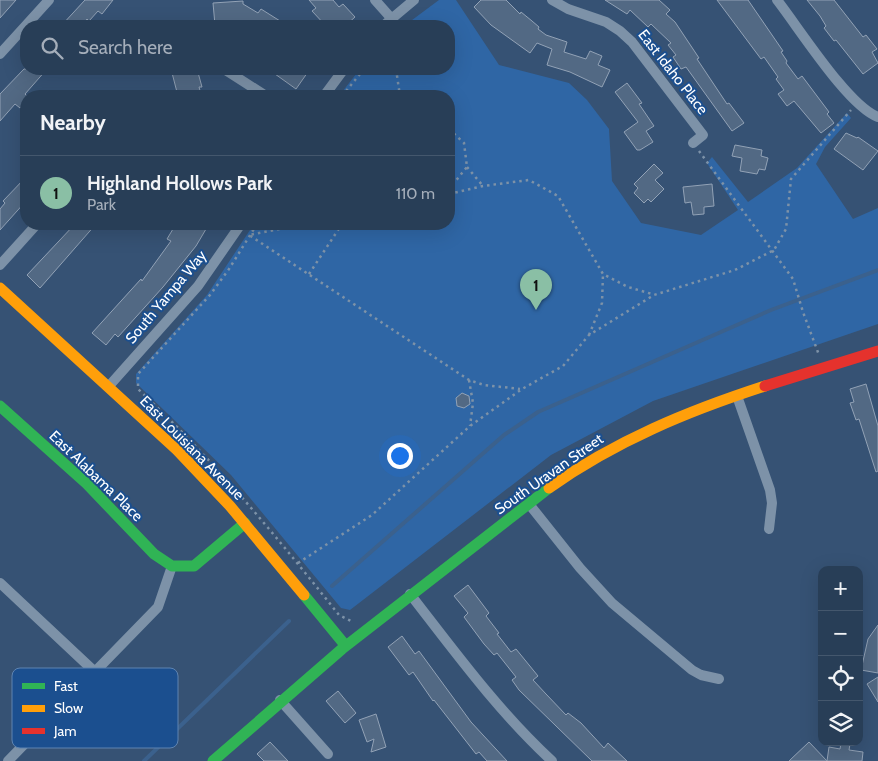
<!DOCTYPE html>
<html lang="en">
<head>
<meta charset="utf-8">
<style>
	body { margin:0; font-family:Cabin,sans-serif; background:#30455d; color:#f1f3f6 }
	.controls { position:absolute; right:15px; bottom:15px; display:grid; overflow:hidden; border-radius:10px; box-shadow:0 5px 20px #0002 }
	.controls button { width:45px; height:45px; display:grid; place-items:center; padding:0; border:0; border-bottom:1px solid #44576d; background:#283e57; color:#f1f3f6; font:25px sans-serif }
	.you { position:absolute; left:399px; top:455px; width:18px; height:18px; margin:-12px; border:4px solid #fff; border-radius:50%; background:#1a73e8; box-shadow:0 0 0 8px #1a73e833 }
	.badge { display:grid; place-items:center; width:32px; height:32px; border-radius:50%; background:#8abfa5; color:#111; font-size:16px; font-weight:700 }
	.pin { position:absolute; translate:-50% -41px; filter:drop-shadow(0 1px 2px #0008) }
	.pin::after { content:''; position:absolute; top:26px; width:18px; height:15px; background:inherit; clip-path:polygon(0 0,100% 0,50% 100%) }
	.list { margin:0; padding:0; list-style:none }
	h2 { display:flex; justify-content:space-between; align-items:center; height:65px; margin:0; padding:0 20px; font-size:21px }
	h2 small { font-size:16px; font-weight:400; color:#a5aeba }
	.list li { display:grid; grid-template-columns:32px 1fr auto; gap:15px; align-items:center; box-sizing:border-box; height:75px; padding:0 20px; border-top:1px solid #44576d }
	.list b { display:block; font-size:19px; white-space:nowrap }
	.list p { margin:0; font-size:16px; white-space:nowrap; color:#a5aeba }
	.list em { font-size:16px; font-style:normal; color:#a5aeba }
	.icon { flex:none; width:28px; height:28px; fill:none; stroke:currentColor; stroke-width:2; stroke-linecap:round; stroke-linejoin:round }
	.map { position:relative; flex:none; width:878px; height:761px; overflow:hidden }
	.search { position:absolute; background:#283e57; box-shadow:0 5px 20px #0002; left:20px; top:20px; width:435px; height:55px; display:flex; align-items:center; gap:12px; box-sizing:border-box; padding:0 18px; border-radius:20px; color:#a5aeba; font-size:19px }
	.panel { position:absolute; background:#283e57; box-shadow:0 5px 20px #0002; left:20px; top:90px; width:435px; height:140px; border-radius:20px }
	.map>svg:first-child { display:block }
	.green { fill:#2f66a5 }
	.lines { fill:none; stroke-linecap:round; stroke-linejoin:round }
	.stream { stroke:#3b618d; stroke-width:4 }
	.building { fill:#526984; stroke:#92a2b6 }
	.path { stroke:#7d92a8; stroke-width:2.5; stroke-dasharray:2.5 4; stroke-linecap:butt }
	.street { stroke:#7d92a8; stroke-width:10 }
	.fast { stroke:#30b455; stroke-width:11 }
	.slow { stroke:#ff9f0a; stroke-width:11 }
	.jam { stroke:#e5322d; stroke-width:11 }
	.labels { text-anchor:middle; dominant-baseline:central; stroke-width:4; stroke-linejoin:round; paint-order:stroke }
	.street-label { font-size:15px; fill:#fff; stroke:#1b4f8f }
	.key { fill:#1b4f8f; stroke:#5f84b1; stroke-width:1 }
	.key-label { font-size:14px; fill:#fff }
</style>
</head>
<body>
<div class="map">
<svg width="878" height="761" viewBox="0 0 878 761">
	<rect width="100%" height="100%" fill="#365274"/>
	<path class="green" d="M439,0H456L499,65L569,83L587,100L609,129L612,181L641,223L701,235L738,210L707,163L712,157L748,202L797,168L847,113L851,118L825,147L816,164L853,219L878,208V324L653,401L551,455L350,610L341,608L231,475L136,383V374L207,295L254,224H449V96H339L360,69H449V26H404Z"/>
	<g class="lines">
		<path class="stream" d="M332,586L504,435L538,412L771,310L878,270
			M144,761L289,621"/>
	</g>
	<path class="building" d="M0,0H16L0,18Z
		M85,0H113L102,14L98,11L89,21L87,19L81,26H61Z
		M309,0H333L339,7L343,4L355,17L345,26H326L312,11L316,8Z
		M481,0H506L520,14L521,12L532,21L539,27L538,29L546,35L567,42L564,52L586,59L590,51L602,56L598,65L610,70L602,87L570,72L547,65L552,49L537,43L530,53L491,25L474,7Z
		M605,0H659L670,10L666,14L675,22L699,58L697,59L727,104L729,103L744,123L732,131L686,67L681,69L673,57L676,55L668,45L671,43L651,24L648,27L630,10L627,14Z
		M717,0H748L783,51L781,52L787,61L786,63L798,79L802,76L829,112L827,114L834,123L821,133L794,101L787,106L778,94L784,90L776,79L778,77L764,57L761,59Z
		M807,0H834L863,37L866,35L877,49L872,52L878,63L863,74L836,40L834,41L824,28L826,26L820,16Z
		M243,1V4L258,13L261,9L288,26H250L253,22L215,25L213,3Z
		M24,69H47L25,94L27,96L26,101L20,108L15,104L0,121V94Z
		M171,69H197L202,87H199L201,94L178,96Z
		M268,69H310L296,89Z
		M627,83L642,103L639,104L654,126L646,131L653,142L640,150H637L624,132L638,122L615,92Z
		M846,133L857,138L858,137L878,151L863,170L834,149Z
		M735,145L762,150L761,156L768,158L765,170L759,169L757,174L740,171L742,158L732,156Z
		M654,164L663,173L655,180L664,189L651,202L648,199L644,203L634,193L638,188L634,184Z
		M26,177V201L0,230V209L5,203L3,201Z
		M712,184L714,206L704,207V214L693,215L691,202L685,203L683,187Z
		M75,224H96L40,288L27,275Z
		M176,224H209L196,246L163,287L118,337L115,334L106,345L92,333L141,279L142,281L171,241L167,239Z
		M866,384L878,426V471L876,472L859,419L856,420L850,403L854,402L850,389Z
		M462,393L469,396L470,404L464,408L457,406L456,398Z
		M468,585L489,613L486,616L499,633L497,634L511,652L516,649L538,676L533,680L546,694L566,715L568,713L581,723L604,748L608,743L627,761H592L519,690L512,680L516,677L497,653L494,655L484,644L464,617L468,613L454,596Z
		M878,625V673L861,670L868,639Z
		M402,636L415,654L419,651L471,722L507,761H487L479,752L476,754L434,700L433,701L413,672L409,675L388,647Z
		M878,677V702L867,684Z
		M338,691L356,713L345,723L326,701Z
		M376,714L386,747L371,752L374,739L367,742L359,720Z
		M270,742L288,761H264L257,754Z
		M809,742L827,761H789Z
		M841,743L850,744L849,750L863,752L862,761H827L829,747L840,749Z"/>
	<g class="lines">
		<path class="path" d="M396,69L400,96
			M342,96L364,69
			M449,129L464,143L467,167L449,189
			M699,151L793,279L803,312L819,355
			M467,167L483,186
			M449,194L483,186L529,180L558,196L603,274L628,287L652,294
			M257,224L229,269L210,295L138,374V389C213,459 276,536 339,615L353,622
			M305,224L249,235L469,380L484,385L520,389
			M309,274L342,224
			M589,335L602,303L603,274
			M469,380L473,403L470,426
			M298,563L372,515L470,426L522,389L563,366L589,335L654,295L735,270L774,250L786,229L791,179L851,110"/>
		<path class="street" d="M375,0L391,18
			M552,0L568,9L606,22L620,31L632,42L703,135L693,143
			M777,0C799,28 848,106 878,117
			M383,26L414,0
			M0,54L49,0
			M224,69L266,96
			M324,96L344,69
			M0,265L37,224
			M109,386L198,286L241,224
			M737,396L770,490L772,503L769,529
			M529,504L580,568L612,603L692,670L701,675L719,679
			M0,583L95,672
			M410,594C455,652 498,711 552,761
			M280,700L328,754
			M8,761L158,607L172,566"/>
		<path class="fast" d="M0,406L87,484L154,554L172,566H194L245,523
			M304,595L345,645
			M213,761L342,649L549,488"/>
		<path class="slow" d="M0,288L177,450L230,506L304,595
			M549,488C615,441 688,411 765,386"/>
		<path class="jam" d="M765,386L878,351"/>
	</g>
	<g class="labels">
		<g class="street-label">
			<text transform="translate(673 72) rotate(52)">East Idaho Place</text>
			<text transform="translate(166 297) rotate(-50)">South Yampa Way</text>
			<text transform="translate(192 448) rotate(45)">East Louisiana Avenue</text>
			<text transform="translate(549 474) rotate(-35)">South Uravan Street</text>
			<text transform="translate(96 476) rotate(44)">East Alabama Place</text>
		</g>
	</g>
	<rect x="12" y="668" width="166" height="80" rx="8" class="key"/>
	<rect x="22" y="683" width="23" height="6" fill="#30b455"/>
	<rect x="22" y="705" width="23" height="7" fill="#ff9f0a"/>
	<rect x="22" y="728" width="23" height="6" fill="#e5322d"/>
	<g class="key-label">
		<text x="54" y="691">Fast</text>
		<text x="54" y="713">Slow</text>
		<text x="54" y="736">Jam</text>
	</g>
</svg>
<div class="controls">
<button>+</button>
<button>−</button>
<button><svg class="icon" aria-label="locate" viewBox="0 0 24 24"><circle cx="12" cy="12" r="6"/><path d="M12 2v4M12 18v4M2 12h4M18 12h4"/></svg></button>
<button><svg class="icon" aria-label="layers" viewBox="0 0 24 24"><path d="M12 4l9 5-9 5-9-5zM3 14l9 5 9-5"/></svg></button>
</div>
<div class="you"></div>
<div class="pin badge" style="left:536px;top:310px">1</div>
<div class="search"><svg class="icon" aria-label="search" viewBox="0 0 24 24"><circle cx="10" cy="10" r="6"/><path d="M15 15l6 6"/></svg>Search here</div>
<section class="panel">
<h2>Nearby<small></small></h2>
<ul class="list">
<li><span class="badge">1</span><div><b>Highland Hollows Park</b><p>Park</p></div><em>110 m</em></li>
</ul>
</section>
</div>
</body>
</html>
